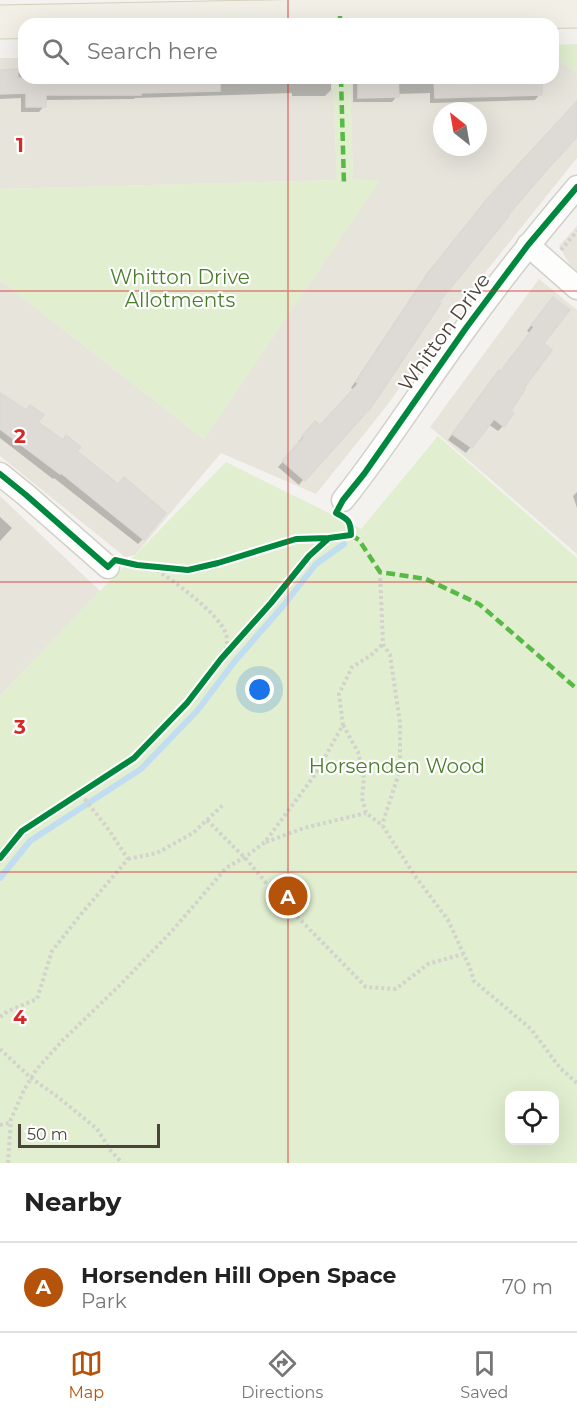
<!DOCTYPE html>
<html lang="en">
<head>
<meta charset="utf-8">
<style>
	body { margin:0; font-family:Montserrat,sans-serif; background:#f6f6f6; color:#222 }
	.controls { position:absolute; right:18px; bottom:18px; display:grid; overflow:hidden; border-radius:12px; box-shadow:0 6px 24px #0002 }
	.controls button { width:54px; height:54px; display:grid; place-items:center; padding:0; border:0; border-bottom:2px solid #e0e0e0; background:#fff; color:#222; font:30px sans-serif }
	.compass { position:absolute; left:433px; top:102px; width:54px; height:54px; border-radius:50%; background:#fff; box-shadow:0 6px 24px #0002; rotate:329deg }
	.scale { position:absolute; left:18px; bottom:15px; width:142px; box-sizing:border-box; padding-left:6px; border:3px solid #4b4439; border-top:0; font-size:16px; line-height:21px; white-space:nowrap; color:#4b4439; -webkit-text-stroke:4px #fff; paint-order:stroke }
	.you { position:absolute; left:260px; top:690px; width:21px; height:21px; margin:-15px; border:4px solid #fff; border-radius:50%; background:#1a73e8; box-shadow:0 0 0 9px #1a73e833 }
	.badge { display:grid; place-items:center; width:39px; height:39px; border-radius:50%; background:#b45309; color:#fff; font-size:20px; font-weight:700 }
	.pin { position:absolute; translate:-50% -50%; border:3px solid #fff; box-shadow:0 2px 6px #0006 }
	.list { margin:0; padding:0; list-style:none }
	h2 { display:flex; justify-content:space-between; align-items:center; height:78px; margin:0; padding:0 24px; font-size:26px }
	h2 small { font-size:20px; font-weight:400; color:#767676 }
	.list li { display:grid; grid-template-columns:39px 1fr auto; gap:18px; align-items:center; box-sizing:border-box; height:90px; padding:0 24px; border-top:2px solid #e0e0e0 }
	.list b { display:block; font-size:22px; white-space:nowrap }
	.list p { margin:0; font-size:20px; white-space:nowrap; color:#767676 }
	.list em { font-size:20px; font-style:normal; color:#767676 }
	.icon { flex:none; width:33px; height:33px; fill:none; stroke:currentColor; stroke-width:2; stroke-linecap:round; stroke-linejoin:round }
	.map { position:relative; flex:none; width:577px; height:1163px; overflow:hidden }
	.search { position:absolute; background:#fff; box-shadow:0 6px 24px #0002; left:18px; right:18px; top:18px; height:66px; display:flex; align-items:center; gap:15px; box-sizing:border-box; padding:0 21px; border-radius:18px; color:#767676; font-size:22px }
	.sheet { height:168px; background:#fff }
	nav { display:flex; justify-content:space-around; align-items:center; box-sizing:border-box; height:84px; border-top:2px solid #e0e0e0; background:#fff; font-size:16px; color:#767676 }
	nav a { display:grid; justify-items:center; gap:3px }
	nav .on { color:#b45309 }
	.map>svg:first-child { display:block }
	.residential { fill:#e7e4dc; fill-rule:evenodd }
	.green { fill:#e1eecf; fill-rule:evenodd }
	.shadow { fill:#0003 }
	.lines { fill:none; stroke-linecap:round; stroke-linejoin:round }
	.stream { stroke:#c0ddf1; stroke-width:6 }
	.building { fill:#dedbd6; stroke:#dcd9d4; stroke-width:1.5 }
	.street-casing { stroke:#d2d0cb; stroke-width:25 }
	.primary-casing { stroke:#d6cebb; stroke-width:35 }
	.path { stroke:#d3d2cc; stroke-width:4; stroke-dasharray:3 3; stroke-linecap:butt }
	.street { stroke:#fdfdfc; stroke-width:22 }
	.primary { stroke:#f2efe6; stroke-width:33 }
	.quiet { stroke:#58b947; stroke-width:4.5; stroke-dasharray:9 4.5; stroke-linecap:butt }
	.cycleway-casing { stroke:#fff; stroke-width:10 }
	.cycleway { stroke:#00873e; stroke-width:6 }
	.grid { fill:none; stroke:#d62828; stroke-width:1.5; stroke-opacity:0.55 }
	.labels { text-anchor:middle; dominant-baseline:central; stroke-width:4.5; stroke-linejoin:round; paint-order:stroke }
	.park-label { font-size:20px; fill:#4a7f2a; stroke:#fff }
	.street-label { font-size:20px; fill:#4b4439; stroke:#fff }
	.grid-label { font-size:20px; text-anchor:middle; font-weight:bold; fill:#d62828; stroke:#fff; stroke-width:4.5; stroke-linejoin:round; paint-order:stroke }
</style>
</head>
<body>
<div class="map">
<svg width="577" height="1163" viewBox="0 0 577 1163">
	<rect width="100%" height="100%" fill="#f4f2ee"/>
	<path class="residential" d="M553,53L577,74V158L459,305L385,408L316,494L221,453L135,555L125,557L0,456V280L204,439L379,181L353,180L350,78H553ZM442,111H478V147H442Z
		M0,58H24V78H333L337,180L0,189Z
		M577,226V271L570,265L559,246Z
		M539,279L577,310V554L430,427Z
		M0,496L100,591L0,696Z"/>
	<path class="green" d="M577,44V74L553,53V45Z
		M333,78H350L353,179L380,180L204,439L0,280V189L337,180Z
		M438,436L577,558V1163H0V696L100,591L226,462L361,529ZM510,1096H554V1140H510Z"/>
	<path class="shadow" d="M0,71H24V78H331V90L325,96H292V93L135,98L134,99L44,100V106L39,112H21V98L0,99Z
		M361,78H540V94L535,100L430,103V93L397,94V96L392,102H353V84Z
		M577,103V134L542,172L437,303L299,485L278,467L300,444L298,442L310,428L320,427L354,390L351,388L422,281L482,207Z
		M548,304L541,344L522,388L509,411L503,426L498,431L488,424L466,453L448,440L493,378L500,373L530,333L527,331Z
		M0,394L75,452L143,539L138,544L54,478L53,479L0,438Z
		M577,492V508L573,496Z
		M0,517L12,528L0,541Z"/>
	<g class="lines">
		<path class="stream" d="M0,878L30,841L141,769L197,711L235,661L283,606L316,564L344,544"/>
	</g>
	<path class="building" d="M18,69V78H220V91L141,93V95H46V107H26V93L0,94V70Z
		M358,78H398L399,97L358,98Z
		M434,78H542V95L435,98Z
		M577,101V137L544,173L508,215L509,216L439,302L441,303L372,406L305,481L282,461L304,437L302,436L315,421L320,425L358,384L356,382L427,274L487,199Z
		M553,297L570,310L544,343L552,350L524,388L525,389L511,411L514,413L504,427L494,419L472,448L452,434L499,370L500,372L534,327L531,325Z
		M0,393L26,410L30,405L44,415L38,422L63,440L66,435L81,447L77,451L118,484L124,477L166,513L144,540L61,473L60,474L0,429Z"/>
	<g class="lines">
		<g class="street-casing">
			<path id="street" d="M528,245L577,288
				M0,474L26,495L108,567
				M343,500C387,445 424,385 466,328C501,279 538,233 577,187"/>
		</g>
		<g class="primary-casing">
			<path id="primary" d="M0,22L577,11"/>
		</g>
		<path class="path" d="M561,250L577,231
			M152,567C171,579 219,613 226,634C228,640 226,647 226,653
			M380,572L383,644L390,655L400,723V770L382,825
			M343,725L358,752L364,778L362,798L366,813L382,825L415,876L448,920L470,968L474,981L531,1029L560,1068L577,1083
			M207,820L248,861L276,895L366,987L396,989L428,964L463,954
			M266,842L304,828L366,813
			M128,859L157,853L193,833L223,805
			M0,1017L8,1011L37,999L52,951L82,913L128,859L109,830L80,793
			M0,1049L31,1078L58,1097L97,1129L111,1151L122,1163
			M0,1125L10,1123
			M8,1163L11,1119L24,1090L36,1070L62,1041L119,986L172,931L226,868L248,855L265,842L314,776L343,725L339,694L352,667L370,656L383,644"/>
		<use href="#street" class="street"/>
		<use href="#primary" class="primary"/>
		<path class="quiet" d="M340,16V24
			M341,78L344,185
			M351,535L359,540L380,572L426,579L479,604L577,689"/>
		<g class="cycleway-casing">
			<path id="cycleway" d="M0,474L26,495L108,567L115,560L137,565L188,570L218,563L296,539L329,538
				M0,858L22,831L134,758L187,703L221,659L271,603L309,556L329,538L351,535C351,521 348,519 336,513L343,500L364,474L466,328L528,245L577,187"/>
		</g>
		<use href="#cycleway" class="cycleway"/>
	</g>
	<path class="grid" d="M288,0V24M288,78V1163M0,291H577M0,582H577M0,872H577"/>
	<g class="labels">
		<g class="park-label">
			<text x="180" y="277">Whitton Drive<tspan x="180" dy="23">Allotments</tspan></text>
			<text x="397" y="766">Horsenden Wood</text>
		</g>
		<g class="street-label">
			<text transform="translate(444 332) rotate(-54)">Whitton Drive</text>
		</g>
	</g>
	<g class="grid-label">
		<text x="20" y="152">1</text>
		<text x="20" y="443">2</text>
		<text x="20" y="734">3</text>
		<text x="20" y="1024">4</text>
	</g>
</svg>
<div class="controls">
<button><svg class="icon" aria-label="locate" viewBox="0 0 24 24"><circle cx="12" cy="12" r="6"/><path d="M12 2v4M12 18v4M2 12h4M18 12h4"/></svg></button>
</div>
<svg class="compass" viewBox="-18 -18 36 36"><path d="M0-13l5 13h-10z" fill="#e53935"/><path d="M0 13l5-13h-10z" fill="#767676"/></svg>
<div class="scale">50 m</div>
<div class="you"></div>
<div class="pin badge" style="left:288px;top:896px">A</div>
<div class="search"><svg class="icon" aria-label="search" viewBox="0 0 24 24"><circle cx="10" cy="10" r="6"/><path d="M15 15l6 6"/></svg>Search here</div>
</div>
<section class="sheet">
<h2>Nearby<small></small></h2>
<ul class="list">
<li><span class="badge">A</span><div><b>Horsenden Hill Open Space</b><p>Park</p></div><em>70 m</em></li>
</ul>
</section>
<nav>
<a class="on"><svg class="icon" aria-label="map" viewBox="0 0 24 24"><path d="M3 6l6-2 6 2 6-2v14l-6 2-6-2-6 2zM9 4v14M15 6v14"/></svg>Map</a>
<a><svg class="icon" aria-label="directions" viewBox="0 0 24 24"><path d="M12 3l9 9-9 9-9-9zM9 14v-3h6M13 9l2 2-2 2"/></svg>Directions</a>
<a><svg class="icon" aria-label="saved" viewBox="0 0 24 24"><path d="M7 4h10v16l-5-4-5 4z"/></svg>Saved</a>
</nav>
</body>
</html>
